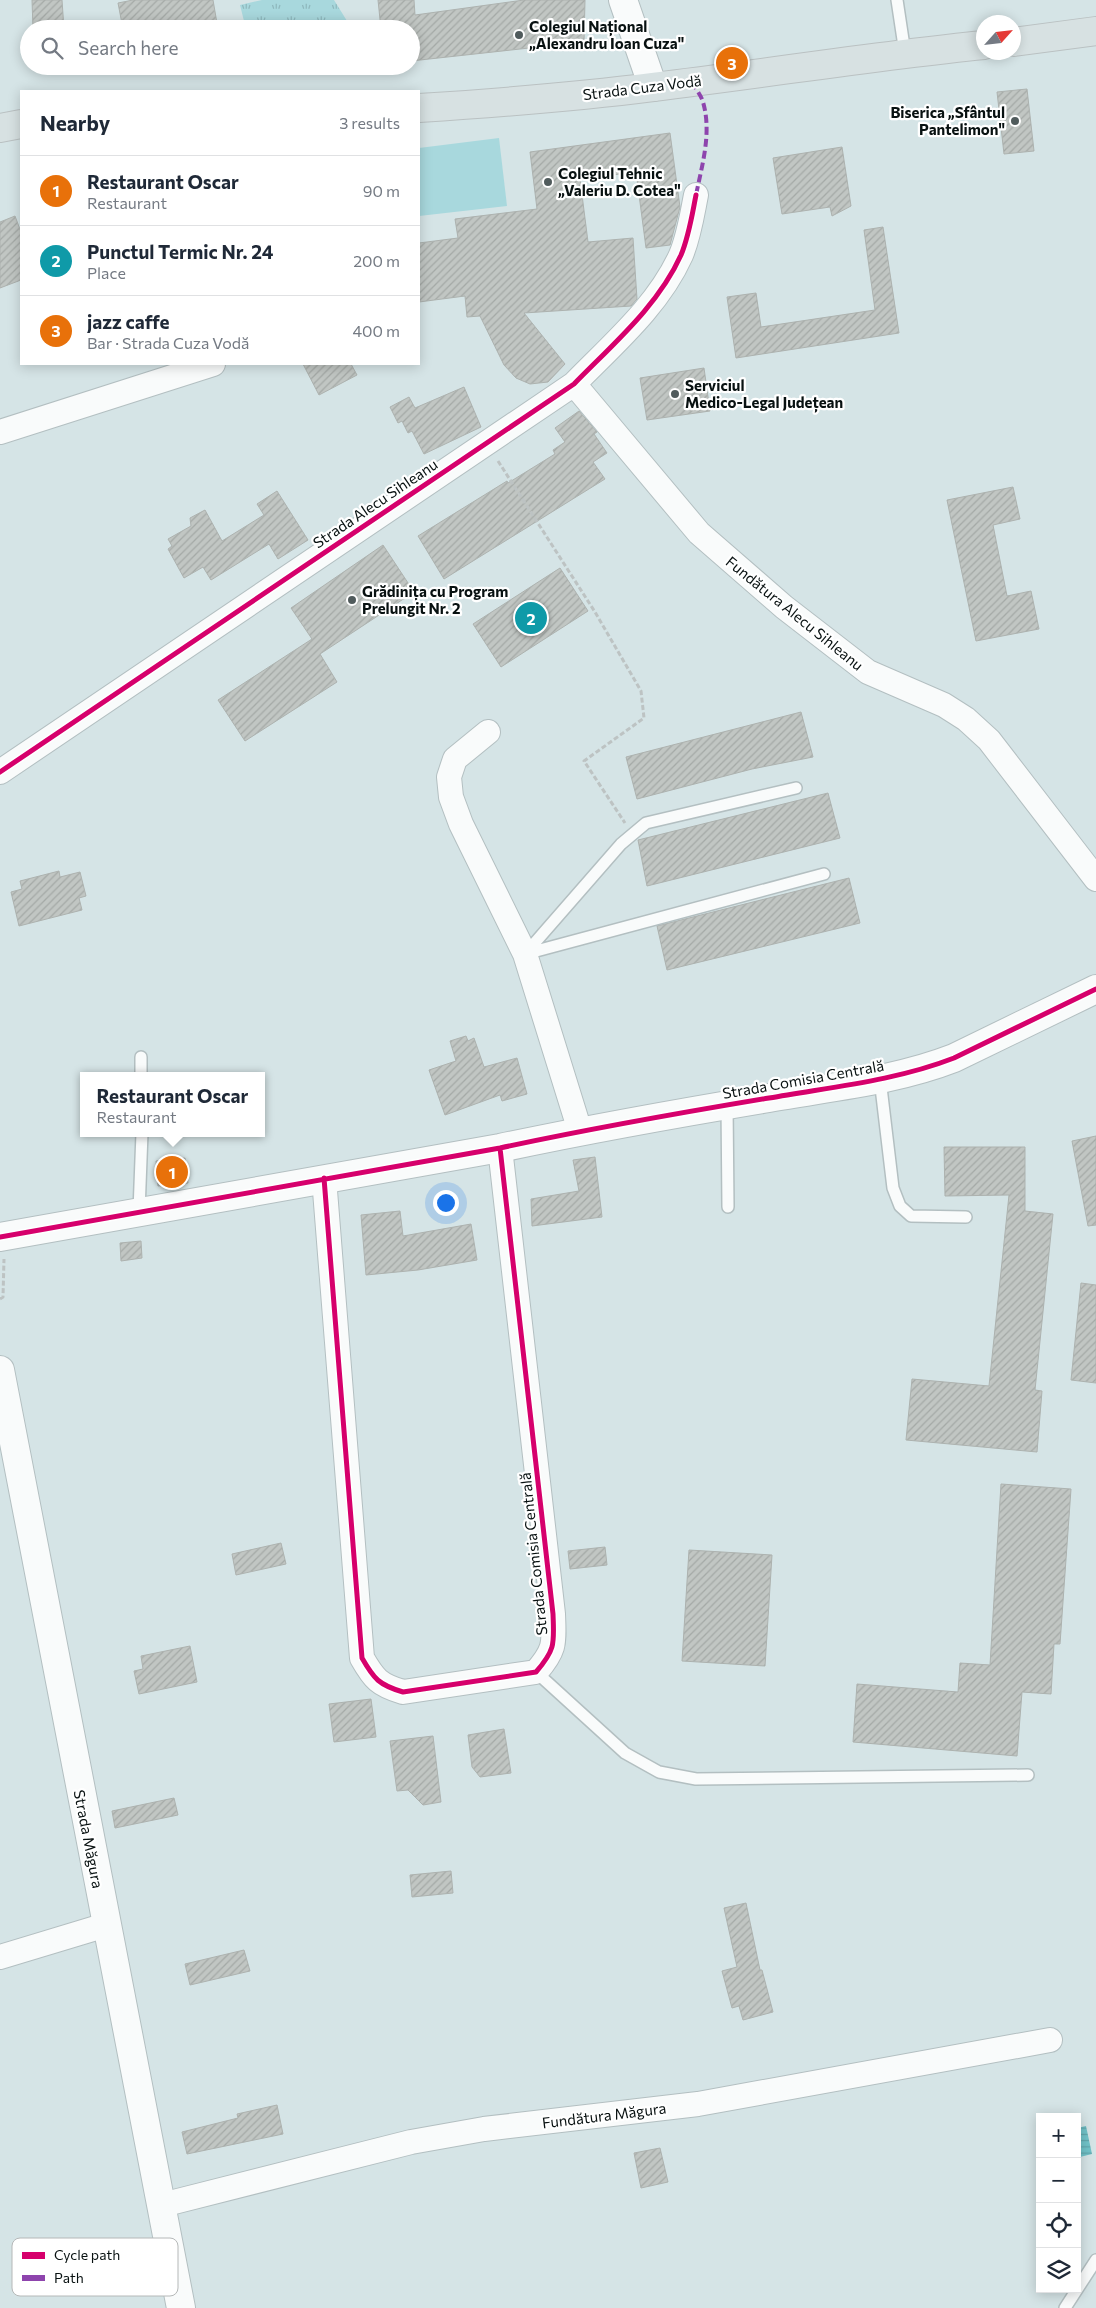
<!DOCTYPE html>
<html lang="en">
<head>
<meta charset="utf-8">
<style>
	body { margin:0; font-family:Commissioner,sans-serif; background:#f6f6f7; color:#1f2937 }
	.controls { position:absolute; right:15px; bottom:15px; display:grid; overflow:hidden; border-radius:0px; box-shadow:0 2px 12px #0003 }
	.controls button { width:45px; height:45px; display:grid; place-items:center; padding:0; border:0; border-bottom:1px solid #e0e1e3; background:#fff; color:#1f2937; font:25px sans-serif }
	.compass { position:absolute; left:976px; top:15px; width:45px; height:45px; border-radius:50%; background:#fff; box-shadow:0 2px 12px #0003; rotate:63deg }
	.you { position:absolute; left:445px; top:1202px; width:18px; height:18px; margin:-12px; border:4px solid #fff; border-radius:50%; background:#1a73e8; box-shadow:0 0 0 8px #1a73e833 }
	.badge { display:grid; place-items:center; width:32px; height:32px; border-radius:50%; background:#7c3aed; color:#fff; font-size:16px; font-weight:700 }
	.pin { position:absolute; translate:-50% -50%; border:2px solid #fff; box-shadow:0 1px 5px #0006 }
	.popup { position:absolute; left:80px; top:1072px; width:185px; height:65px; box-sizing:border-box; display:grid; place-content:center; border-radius:0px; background:#fff; filter:drop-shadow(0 1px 4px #0005); font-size:16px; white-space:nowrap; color:#747a83 }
	.popup b { font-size:19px; color:#1f2937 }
	.popup::after { content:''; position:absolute; left:50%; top:100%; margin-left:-10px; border:10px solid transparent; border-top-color:#fff }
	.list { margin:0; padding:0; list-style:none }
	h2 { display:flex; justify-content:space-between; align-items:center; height:65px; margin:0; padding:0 20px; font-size:21px }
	h2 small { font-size:16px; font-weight:400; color:#747a83 }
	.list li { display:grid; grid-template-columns:32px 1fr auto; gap:15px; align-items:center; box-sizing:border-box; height:70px; padding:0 20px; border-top:1px solid #e0e1e3 }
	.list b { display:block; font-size:19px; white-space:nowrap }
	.list p { margin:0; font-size:16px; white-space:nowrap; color:#747a83 }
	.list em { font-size:16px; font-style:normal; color:#747a83 }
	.icon { flex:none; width:28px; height:28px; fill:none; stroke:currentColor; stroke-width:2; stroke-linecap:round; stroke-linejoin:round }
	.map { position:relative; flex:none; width:1096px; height:2308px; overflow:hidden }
	.search { position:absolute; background:#fff; box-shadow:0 2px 12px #0003; left:20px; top:20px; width:400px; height:55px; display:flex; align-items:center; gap:12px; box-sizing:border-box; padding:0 18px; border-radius:28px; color:#747a83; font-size:19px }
	.panel { position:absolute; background:#fff; box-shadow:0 2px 12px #0003; left:20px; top:90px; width:400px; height:275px; border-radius:0px }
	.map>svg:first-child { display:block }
	.grass { fill:#a8d8dd }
	.park { fill:url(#park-tufts) }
	.water { fill:url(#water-rules) }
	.building { fill:url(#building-hatch); stroke:#adb2af }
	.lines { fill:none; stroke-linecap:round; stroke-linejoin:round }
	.lane-casing { stroke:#b3bfc1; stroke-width:14 }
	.street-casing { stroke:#b3bfc1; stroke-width:26 }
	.secondary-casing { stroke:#b3bfc1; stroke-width:30 }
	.primary-casing { stroke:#bac1c2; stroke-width:30 }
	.path { stroke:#bdc3c3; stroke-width:3; stroke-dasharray:5 2.5; stroke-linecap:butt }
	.lane { stroke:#f9fbfb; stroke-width:11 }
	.street { stroke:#f9fbfb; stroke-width:24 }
	.secondary { stroke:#f9fbfb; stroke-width:28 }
	.primary { stroke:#d7e1e2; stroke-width:28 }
	.quiet { stroke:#8e44ad; stroke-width:4; stroke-dasharray:8 4; stroke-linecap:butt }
	.cycleway-casing { stroke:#fff; stroke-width:8 }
	.cycleway { stroke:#d6006c; stroke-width:5 }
	.poi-dot { fill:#505b5c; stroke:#fff; stroke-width:2 }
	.labels { text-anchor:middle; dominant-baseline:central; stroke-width:4.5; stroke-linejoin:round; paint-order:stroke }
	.poi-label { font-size:15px; font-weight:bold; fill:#081111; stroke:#fff; text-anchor:start }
	.street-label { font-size:15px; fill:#081111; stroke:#fff }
	.key { fill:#fff; stroke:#b5b8b8; stroke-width:1 }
	.key-label { font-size:14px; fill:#081111 }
</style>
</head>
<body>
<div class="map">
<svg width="1096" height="2308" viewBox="0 0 1096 2308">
	<defs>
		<pattern id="park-tufts" width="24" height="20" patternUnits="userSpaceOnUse" patternTransform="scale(1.25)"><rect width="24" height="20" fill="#a8d8dd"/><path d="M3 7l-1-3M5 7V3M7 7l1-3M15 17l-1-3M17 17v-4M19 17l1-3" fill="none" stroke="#8fb8bd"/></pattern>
		<pattern id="water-rules" width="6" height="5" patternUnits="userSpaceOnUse" patternTransform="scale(1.25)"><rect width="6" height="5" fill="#71c3c9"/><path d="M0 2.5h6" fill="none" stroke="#60a6ac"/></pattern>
		<pattern id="building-hatch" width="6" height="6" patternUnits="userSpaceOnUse" patternTransform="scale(1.25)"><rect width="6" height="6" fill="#c1c6c3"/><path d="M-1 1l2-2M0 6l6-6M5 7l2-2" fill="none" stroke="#a4a9a6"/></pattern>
	</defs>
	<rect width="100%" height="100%" fill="#d5e4e6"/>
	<path class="grass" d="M499,138L507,206L419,216V148Z"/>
	<path class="park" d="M262,0H334L352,29H246L240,5Z
		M255,66H375L376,68L257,75Z"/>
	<path class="water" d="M1086,2126L1092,2154L1080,2157L1077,2128Z"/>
	<path class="building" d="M32,0H62L64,29H33Z
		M133,0H213L218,29H123L118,3Z
		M378,0H414L415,15L524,0H585L584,42L411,61V29H381Z
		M1027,89L1034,151L1004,154L997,92Z
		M670,133L680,207L670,245L646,248L636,172L580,179L588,242L633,238L637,299L631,306L524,313L565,364L548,382L530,384L516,378L504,365L480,316L467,317L465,296L419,302V243L458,238L455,219L537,209L530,152Z
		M842,147L851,206L832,216L830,207L782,214L773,158Z
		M15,216L21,232V280L0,288V222Z
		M883,227L899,333L736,358L727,297L756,293L761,327L875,310L864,230Z
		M303,364H351L357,375L319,395Z
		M704,368L710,411L647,420L640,378Z
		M464,387L481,427L424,454L412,431L408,433L402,421L398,423L390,407L409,397L415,408Z
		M579,411L597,432L594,434L607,453L593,462L605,479L444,579L418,536L507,481L508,483L555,454L553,450L565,442L555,428Z
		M1013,487L1020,519L993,525L1007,596L1031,591L1039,629L976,641L947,500Z
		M277,491L308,540L278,559L269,544L211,580L203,567L184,578L168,549L172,546L168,539L191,526L190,518L205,510L222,541L264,515L257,504Z
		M383,545L414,592L320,654L337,682L245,741L218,700L312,639L291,608Z
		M560,568L588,611L501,667L473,624Z
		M801,712L813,757L752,769L637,799L626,757Z
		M828,793L840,838L647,886L638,840Z
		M59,871L60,877L80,872L86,896L79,898L82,910L19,926L11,892L22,889L20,881Z
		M849,878L860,923L667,970L657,926Z
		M466,1036L468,1041L474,1038L484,1067L517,1058L527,1094L502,1101L500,1095L445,1115L429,1070L456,1061L450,1041Z
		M1096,1136V1225L1088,1226L1072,1141Z
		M944,1147H1025V1211L1053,1214L1035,1390L1042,1391L1037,1452L906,1440L912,1379L989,1386L1009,1195L945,1196Z
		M595,1157L602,1217L532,1226L531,1199L579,1191L573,1160Z
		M185,1158L188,1183L158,1186L156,1161Z
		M400,1211L403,1236L471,1224L477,1260L418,1270L366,1275L361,1215Z
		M141,1241L142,1258L121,1261L120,1243Z
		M1081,1283L1096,1285V1383L1071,1380Z
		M1001,1484L1071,1489L1060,1644H1054L1051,1694L1022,1692L1017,1756L853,1742L857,1684L958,1692L960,1663L990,1665Z
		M281,1543L286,1564L236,1575L232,1554Z
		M605,1547L607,1565L570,1569L568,1551Z
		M689,1550L772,1555L765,1666L682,1661Z
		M190,1646L197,1682L139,1694L134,1671L143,1669L141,1656Z
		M371,1699L376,1737L334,1742L329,1704Z
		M504,1729L511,1773L480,1777L472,1767L468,1735Z
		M433,1736L441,1802L423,1805L408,1790L397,1791L390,1741Z
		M174,1798L178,1815L115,1828L112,1811Z
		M451,1871L453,1893L412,1897L410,1875Z
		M746,1903L760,1970H762L773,2012L743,2020L739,2006L732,2008L722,1971L737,1967L724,1908Z
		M244,1950L250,1971L190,1985L185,1964Z
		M277,2105L283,2134L187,2154L182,2132L238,2118L237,2114Z
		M660,2148L668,2182L641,2188L634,2153Z"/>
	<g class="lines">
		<g class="lane-casing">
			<path id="lane" d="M897,0L905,53
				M525,954L621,844L646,823L796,788
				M525,954L824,874
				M141,1057V1076
				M880,1079L893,1188L900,1206L911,1216L966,1217
				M727,1105L728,1207
				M139,1211L142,1133
				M536,1672L625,1753L659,1772L696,1779L1028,1775
				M1065,2308L1096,2260"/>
		</g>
		<g class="street-casing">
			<path id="street" d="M574,384L699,533L784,607L868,672L944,705L966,719L989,740L1096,879
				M0,432L213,364
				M488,732L455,759L449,777L451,797L461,824L525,954L580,1131
				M0,772L574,384C613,344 658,306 681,255C689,236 692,215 696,195
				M324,1178L362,1658C374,1679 379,1685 403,1692L536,1672C556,1649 554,1643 553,1614L500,1148
				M0,1957L106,1925
				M162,2205L411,2142L484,2129L698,2104L1050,2040"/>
		</g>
		<g class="secondary-casing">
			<path id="secondary" d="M623,0L653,87
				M0,1237L500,1148C589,1129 679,1113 769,1098C830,1087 895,1081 954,1058L1096,989
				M0,1370L181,2308"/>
		</g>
		<g class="primary-casing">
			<path id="primary" d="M1014,42L1096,31
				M419,108C497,103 575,97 653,87C763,74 873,56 984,45
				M0,128L21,124"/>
		</g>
		<path class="path" d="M498,461L595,612L641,691L644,718L584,761L625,823
			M0,1299L3,1297L4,1259"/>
		<use href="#lane" class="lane"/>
		<use href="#street" class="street"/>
		<use href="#secondary" class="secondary"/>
		<use href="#primary" class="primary"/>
		<path class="quiet" d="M692,82C695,88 701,95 703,102C712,133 702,165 696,195"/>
		<g class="cycleway-casing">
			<path id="cycleway" d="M0,772L574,384C613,344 658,306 681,255C689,236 692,215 696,195
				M324,1178L362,1658C374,1679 379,1685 403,1692L536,1672C556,1649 554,1643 553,1614L500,1148
				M0,1237L500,1148C589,1129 679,1113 769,1098C830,1087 895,1081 954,1058L1096,989"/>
		</g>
		<use href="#cycleway" class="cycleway"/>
	</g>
	<g class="poi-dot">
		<circle cx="519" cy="35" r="5"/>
		<circle cx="1015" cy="121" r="5"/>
		<circle cx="548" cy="182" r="5"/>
		<circle cx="675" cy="394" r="5"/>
		<circle cx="352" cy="600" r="5"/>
	</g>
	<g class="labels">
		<g class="poi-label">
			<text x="529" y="26">Colegiul Național<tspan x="529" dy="17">„Alexandru Ioan Cuza"</tspan></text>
			<text x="1005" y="112" text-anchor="end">Biserica „Sfântul<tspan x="1005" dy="17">Pantelimon"</tspan></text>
			<text x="558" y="173">Colegiul Tehnic<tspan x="558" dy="17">„Valeriu D. Cotea"</tspan></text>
			<text x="685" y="385">Serviciul<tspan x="685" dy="17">Medico-Legal Județean</tspan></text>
			<text x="362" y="591">Grădinița cu Program<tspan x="362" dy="17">Prelungit Nr. 2</tspan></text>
		</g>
		<g class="street-label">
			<text transform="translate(642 87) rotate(-7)">Strada Cuza Vodă</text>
			<text transform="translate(375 503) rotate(-34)">Strada Alecu Sihleanu</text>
			<text transform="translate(795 613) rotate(39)">Fundătura Alecu Sihleanu</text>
			<text transform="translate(803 1079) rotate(-10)">Strada Comisia Centrală</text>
			<text transform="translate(533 1554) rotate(-96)">Strada Comisia Centrală</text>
			<text transform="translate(89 1839) rotate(79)">Strada Măgura</text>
			<text transform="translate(604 2115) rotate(-7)">Fundătura Măgura</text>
		</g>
	</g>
	<rect x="12" y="2238" width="166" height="58" rx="8" class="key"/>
	<rect x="22" y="2252" width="23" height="7" fill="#d6006c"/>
	<rect x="22" y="2275" width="23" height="6" fill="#8e44ad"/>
	<g class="key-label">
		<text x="54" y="2260">Cycle path</text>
		<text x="54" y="2283">Path</text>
	</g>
</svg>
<div class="controls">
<button>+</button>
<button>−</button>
<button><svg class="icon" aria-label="locate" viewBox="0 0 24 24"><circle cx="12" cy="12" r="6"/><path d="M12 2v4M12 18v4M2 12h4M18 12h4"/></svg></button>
<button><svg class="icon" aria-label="layers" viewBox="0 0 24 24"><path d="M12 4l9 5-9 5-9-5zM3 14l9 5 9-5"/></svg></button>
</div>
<svg class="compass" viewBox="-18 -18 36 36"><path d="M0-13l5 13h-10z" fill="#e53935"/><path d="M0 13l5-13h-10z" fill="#747a83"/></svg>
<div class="you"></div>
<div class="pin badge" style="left:172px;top:1172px;background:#e8710a">1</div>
<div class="popup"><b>Restaurant Oscar</b>Restaurant</div>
<div class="pin badge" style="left:531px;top:618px;background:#0f9aa8">2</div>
<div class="pin badge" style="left:732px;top:63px;background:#e8710a">3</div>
<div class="search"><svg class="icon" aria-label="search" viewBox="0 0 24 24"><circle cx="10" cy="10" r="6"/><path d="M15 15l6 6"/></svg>Search here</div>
<section class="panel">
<h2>Nearby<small>3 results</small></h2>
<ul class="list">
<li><span class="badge" style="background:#e8710a">1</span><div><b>Restaurant Oscar</b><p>Restaurant</p></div><em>90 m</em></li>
<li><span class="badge" style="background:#0f9aa8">2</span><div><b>Punctul Termic Nr. 24</b><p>Place</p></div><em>200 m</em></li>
<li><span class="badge" style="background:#e8710a">3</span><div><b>jazz caffe</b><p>Bar · Strada Cuza Vodă</p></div><em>400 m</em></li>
</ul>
</section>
</div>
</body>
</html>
